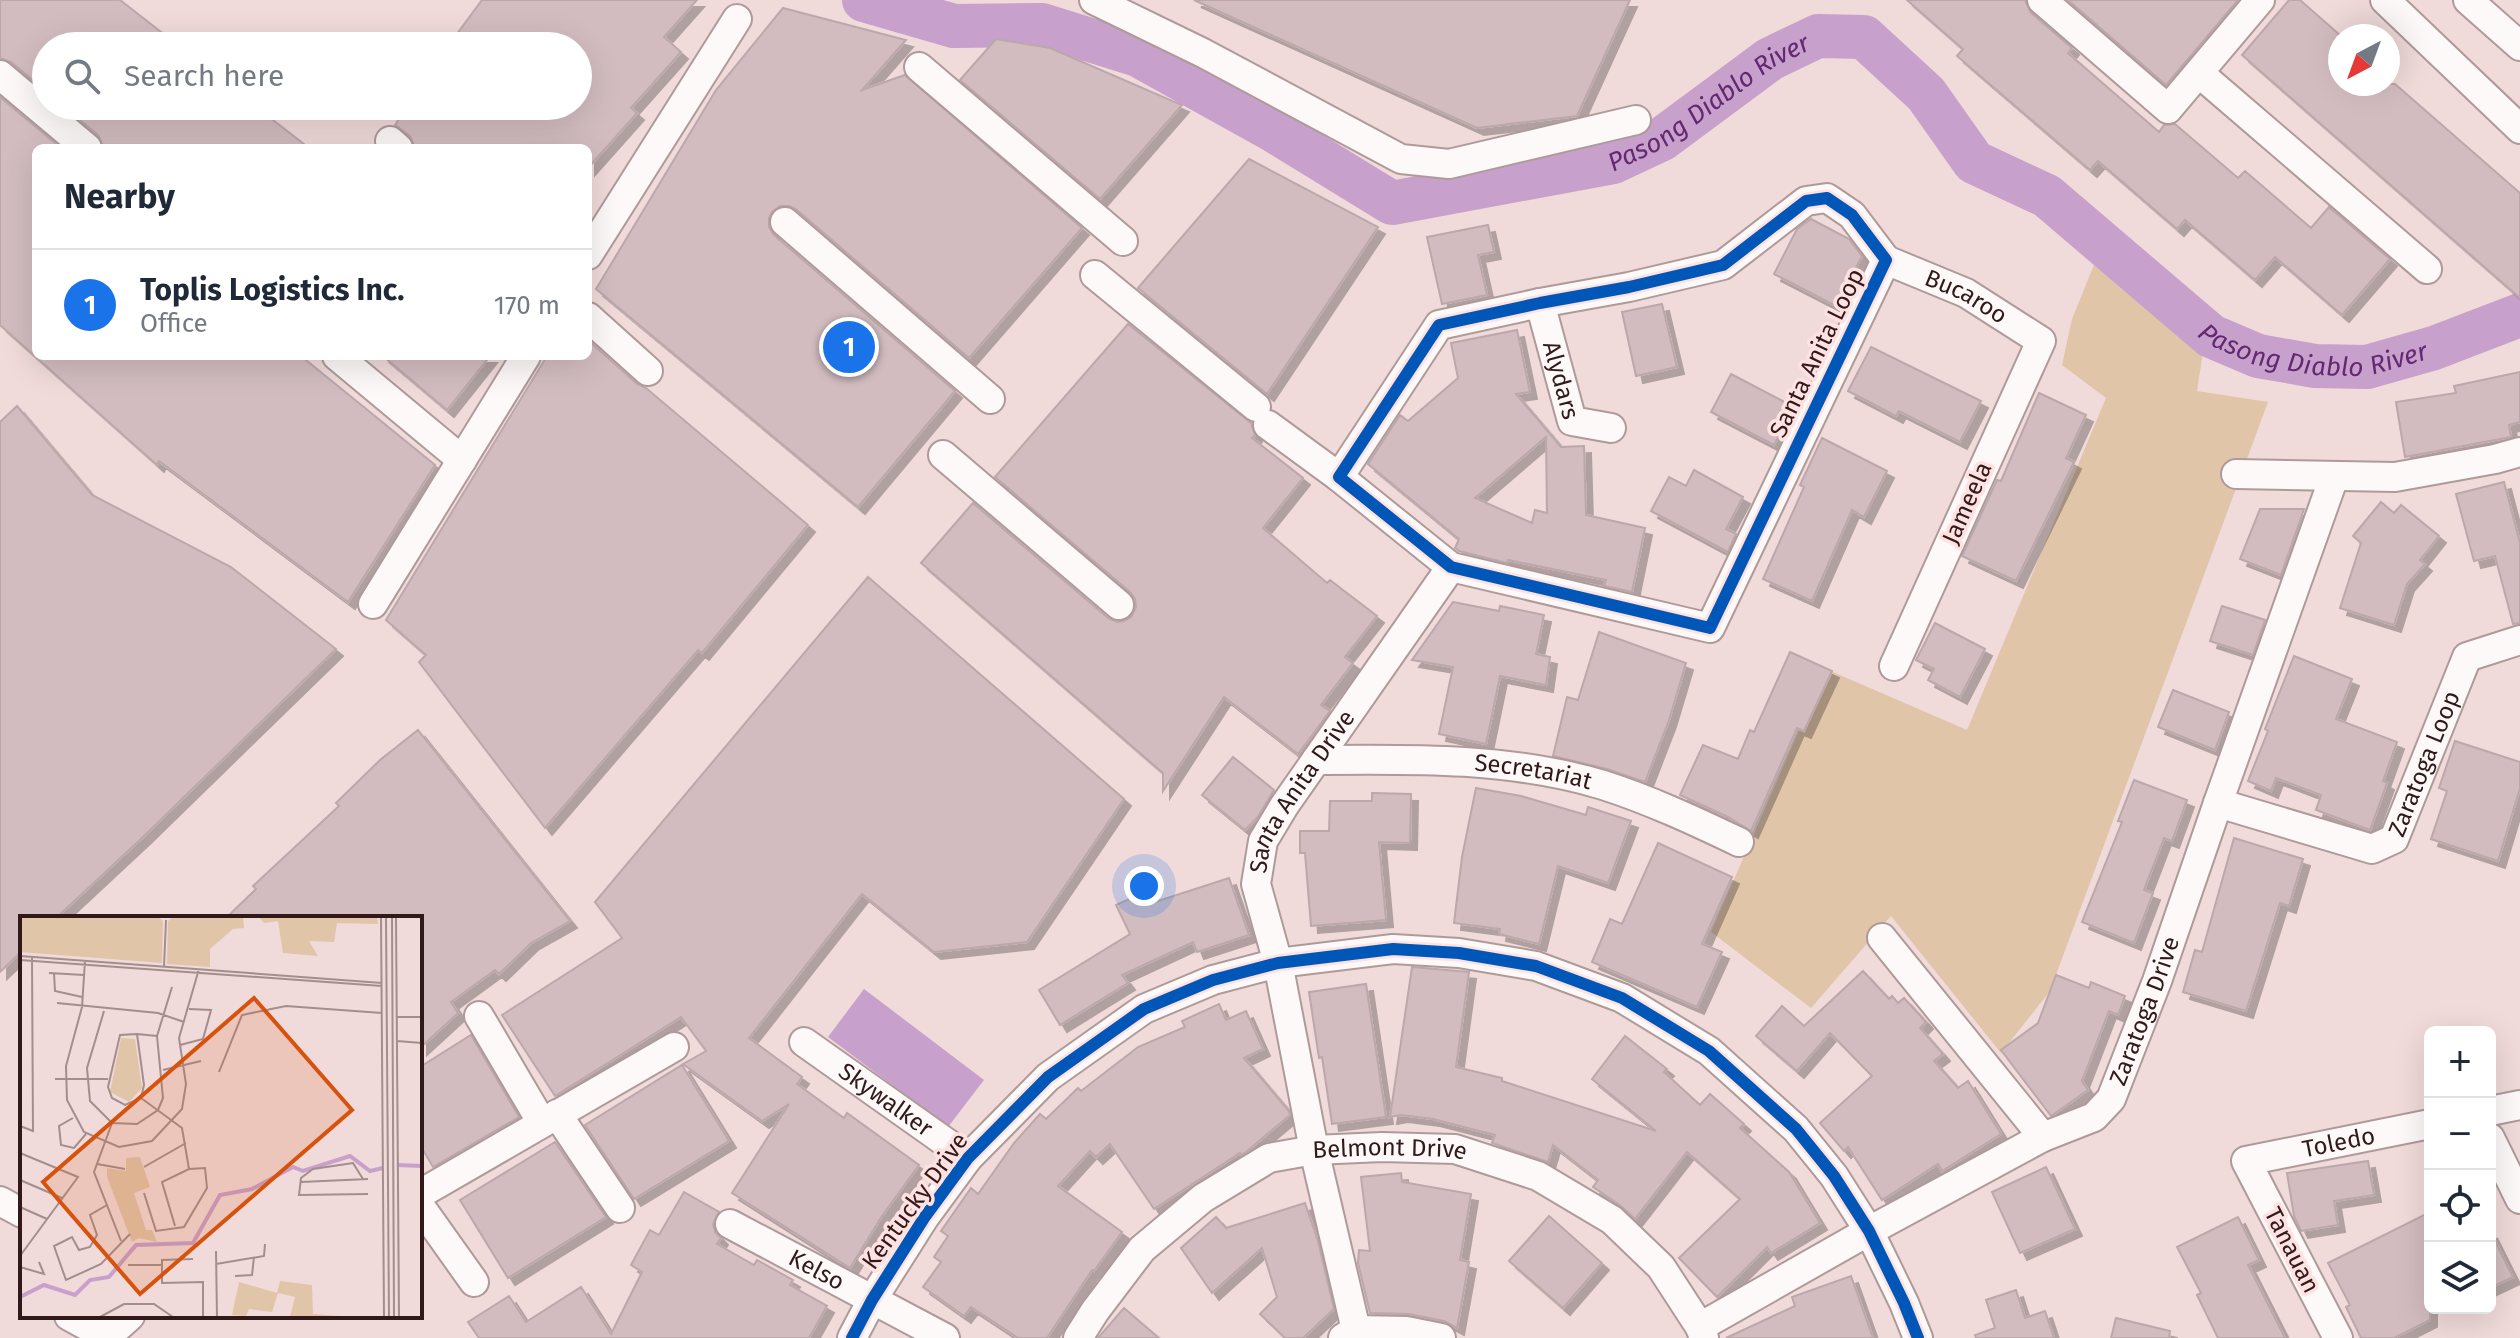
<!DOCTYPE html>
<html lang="en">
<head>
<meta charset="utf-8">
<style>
	body { margin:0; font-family:"Fira Sans",sans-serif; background:#f6f6f7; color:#1f2937 }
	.controls { position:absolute; right:24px; bottom:24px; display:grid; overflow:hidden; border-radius:12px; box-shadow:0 8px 32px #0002 }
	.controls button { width:72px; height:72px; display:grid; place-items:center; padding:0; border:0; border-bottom:2px solid #e0e1e3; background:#fff; color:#1f2937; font:40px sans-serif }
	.compass { position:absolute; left:2328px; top:24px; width:72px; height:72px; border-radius:50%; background:#fff; box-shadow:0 8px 32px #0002; rotate:221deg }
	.you { position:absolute; left:1144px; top:886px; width:28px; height:28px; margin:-20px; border:6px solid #fff; border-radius:50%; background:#1a73e8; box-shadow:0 0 0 12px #1a73e833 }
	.badge { display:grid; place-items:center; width:52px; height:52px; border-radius:50%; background:#1a73e8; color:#fff; font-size:26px; font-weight:700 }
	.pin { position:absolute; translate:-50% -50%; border:4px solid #fff; box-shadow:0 2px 8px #0006 }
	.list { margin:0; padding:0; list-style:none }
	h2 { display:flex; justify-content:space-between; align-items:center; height:104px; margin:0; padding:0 32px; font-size:34px }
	h2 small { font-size:26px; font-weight:400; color:#747a83 }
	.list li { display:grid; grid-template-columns:52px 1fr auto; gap:24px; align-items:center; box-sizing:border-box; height:112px; padding:0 32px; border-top:2px solid #e0e1e3 }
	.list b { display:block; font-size:30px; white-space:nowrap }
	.list p { margin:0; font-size:26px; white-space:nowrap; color:#747a83 }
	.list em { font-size:26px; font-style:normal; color:#747a83 }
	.icon { flex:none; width:44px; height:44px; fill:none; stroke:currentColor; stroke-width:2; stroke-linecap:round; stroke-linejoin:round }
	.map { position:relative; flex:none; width:2520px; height:1338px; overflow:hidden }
	.search { position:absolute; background:#fff; box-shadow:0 8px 32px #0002; left:32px; top:32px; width:560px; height:88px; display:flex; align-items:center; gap:20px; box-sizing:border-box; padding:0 28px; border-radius:44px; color:#747a83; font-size:30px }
	.panel { position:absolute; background:#fff; box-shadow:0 8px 32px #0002; left:32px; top:144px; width:560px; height:216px; border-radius:12px }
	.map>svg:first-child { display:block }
	.green { fill:#e0c5a9 }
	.water { fill:#c7a0cb }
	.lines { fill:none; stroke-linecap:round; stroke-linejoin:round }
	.river { stroke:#c7a0cb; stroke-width:44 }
	.building { fill:#d2bcc0; stroke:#bca7ab; stroke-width:2; fill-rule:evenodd; filter:url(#shadow) }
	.minor-casing { stroke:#af9a9a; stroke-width:32 }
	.minor { stroke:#fdf9f9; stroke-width:28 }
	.cycleway-casing { stroke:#fee1e1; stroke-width:17 }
	.cycleway { stroke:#0057b8; stroke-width:12 }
	.labels { text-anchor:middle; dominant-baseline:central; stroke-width:7; stroke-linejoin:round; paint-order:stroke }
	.street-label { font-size:24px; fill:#31191a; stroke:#fee1e1 }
	.water-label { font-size:26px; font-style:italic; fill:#622872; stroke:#fee1e1 }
	.inset-river { fill:none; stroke:#c7a0cb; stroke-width:4 }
	.inset-road { fill:none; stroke:#a48d8d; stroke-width:2 }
	.view { fill:#d6530d; fill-opacity:0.15; stroke:#d6530d; stroke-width:4 }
	.inset-edge { fill:none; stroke:#31191a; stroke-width:4 }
</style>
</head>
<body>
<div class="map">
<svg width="2520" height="1338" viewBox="0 0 2520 1338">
	<defs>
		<filter id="shadow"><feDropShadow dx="7" dy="7" stdDeviation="0" flood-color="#0004"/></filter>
	</defs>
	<rect width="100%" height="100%" fill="#f0dada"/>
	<path class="green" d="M2098,255L2204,345L2197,391L2268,402L2050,991L2001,1053L1891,916L1811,1008L1711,932L1826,669L1967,730L2106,398L2062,365L2072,319Z"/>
	<path class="water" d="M864,989L984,1080L948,1127L828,1037Z"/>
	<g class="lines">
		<path class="river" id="s1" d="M864,0L954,26L1042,25L1138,55L1273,130L1392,203L1613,162L1662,139L1770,59L1818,36L1864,37L1926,94L1974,162L2047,196L2211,336L2258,356L2315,366L2367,367L2434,348L2520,315"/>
	</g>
	<path class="building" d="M0,0H120L179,46H46V91L11,62L0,58Z
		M482,0H697L664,37L681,52L631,108L637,113L588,168V148H415L410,136L395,125L407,106H578V46H448Z
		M1194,0H1630L1577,116L1477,128Z
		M1907,0H2025L2031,13L2072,48L2068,53L2159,132L2164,125L2175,124L2238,178L2245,171L2311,228L2329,207L2390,259L2342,315L2275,257L2255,280L2185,220L2177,229L2098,161L2090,170L1957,56L1963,49Z
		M2068,0H2238L2166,85Z
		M2289,0H2300L2341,36H2339L2340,84H2395L2520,193V298L2242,55Z
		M783,8L906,40L862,90L905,75L1082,228L969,358L796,209L789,206H780L772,212L769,218V227L774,235L955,391L858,507L596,289L716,90Z
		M996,39L1050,48L1182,105L1100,199L960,80Z
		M0,97L61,148H36V356H301L435,465L348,602L159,461L157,465L0,325Z
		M63,106H255L309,148H104L98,135Z
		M1249,159L1378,227L1267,394L1138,288Z
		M1811,219L1849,239L1862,256L1836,306L1774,274L1797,229Z
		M1488,225L1494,252L1478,255L1487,295L1442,304L1427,237Z
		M1662,304L1677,367L1636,376L1622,312Z
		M1128,324L1251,423L1255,435L1252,438L1303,478L1263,528L1327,583L1330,580L1377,616L1345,657L1353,663L1321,705L1330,711L1298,754L1224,697L1163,791V773L921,563L973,503L1108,618L1117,622L1124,621L1131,617L1136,607L1135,599L1130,592L995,477Z
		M1517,330L1530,392L1516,394L1561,447L1584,446L1586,515L1645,528L1632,592L1604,586L1606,580L1508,560L1507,563L1459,551L1455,548L1459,539L1368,464L1400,415L1408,421L1458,378L1451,343ZM1546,437L1547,513L1535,510L1532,523L1475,498Z
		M588,340L637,384L646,388L808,525L702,653L698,650L545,828L419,662L426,655L386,620L547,356H588Z
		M1871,347L1981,401L1960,442L1899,411L1896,416L1848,391Z
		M383,356H490L447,410Z
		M2520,372V422L2509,425L2511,437L2405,457L2396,402L2456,393L2454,386Z
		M1731,374L1794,407L1774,445L1711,412Z
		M2039,393L2086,415L2066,458L2074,462L2016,581L1962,556L1997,480L2001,481Z
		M17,406L92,495L231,567L336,649L143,837L56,918H22V951L0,972V422Z
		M1822,438L1887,471L1864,517L1852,510L1812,601L1763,579L1804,487L1800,485Z
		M1694,470L1743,497L1726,529L1736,534L1728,552L1651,511L1669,477L1686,486Z
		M2504,482L2520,543V623L2513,624L2495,556L2474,561L2456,494Z
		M2381,502L2394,513L2401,505L2439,536L2420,560L2425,564L2407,584L2394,625L2340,608L2361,543L2353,536Z
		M2260,509H2304L2281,575L2240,559Z
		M868,577L1124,799L1027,942L934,952L862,894L749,1038L802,1077L797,1084L844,1118L847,1113L919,1165L882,1216L850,1268L732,1193L789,1104L762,1121L683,1064L706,1051L681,1017L555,1096L502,1015L622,938L595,902Z
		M1453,602L1499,611L1500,606L1544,615L1536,654L1550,657L1546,685L1500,676L1486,744L1439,734L1453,667L1412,660Z
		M2222,606L2265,620L2253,655L2210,641Z
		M1935,623L1985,649L1960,697L1928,680L1934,669L1916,660Z
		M1599,632L1686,663L1669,720L1645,782L1607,769L1553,756L1567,697L1578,700Z
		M1790,652L1832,671L1804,731L1797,728L1751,831L1728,817L1680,795L1703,745L1738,759L1750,730L1754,732Z
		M2294,656L2352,679L2336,719L2397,742L2383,781L2387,783L2370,830L2316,810L2321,795L2276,778L2271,791L2248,781L2268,731L2265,729Z
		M2173,690L2229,712L2215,750L2158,727Z
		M418,730L570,921L531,943L499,974L495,970L451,1002L458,1013L420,1048V918H226L256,889L253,886L339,806L336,803L380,760Z
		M2455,741L2520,762V788L2498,861L2431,839L2447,791L2439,788Z
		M1233,757L1274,790L1257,818L1245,830L1202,795Z
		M2134,780L2187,800L2172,841L2164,838L2144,890L2153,893L2134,943L2082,922L2122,822L2118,821Z
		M1476,788L1521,796L1586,815L1588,807L1631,821L1608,883L1558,866L1539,944L1499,934L1500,929L1454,923L1462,857Z
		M1372,793L1411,794L1410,843L1379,842L1386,920L1311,926L1305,853H1300V831H1329L1330,801H1372Z
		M2234,838L2303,859L2289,906L2280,903L2246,1011L2183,992L2195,950L2202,952Z
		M1658,843L1732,877L1702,944L1722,952L1697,1007L1592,962L1610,919L1622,924Z
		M1229,878L1249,935L1197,952L1193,942L1122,975L1128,983L1060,1025L1039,990L1130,934L1116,905L1149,890L1155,902Z
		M1412,967L1469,972L1456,1067L1502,1078V1081L1656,1131L1592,1079L1625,1036L1667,1069L1664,1072L1700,1105L1710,1094L1744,1124L1740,1128L1789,1172L1820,1223L1771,1253L1767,1247L1717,1297L1679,1258L1740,1199L1687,1152L1635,1219L1621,1206L1593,1187L1598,1180L1553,1145L1548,1162L1492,1143L1495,1135L1433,1119L1401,1115L1390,1117Z
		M1863,971L1889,999L1892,996L1898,1003L1904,998L1926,1022L1920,1028L1943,1054L1934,1061L1958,1088L1968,1081L2001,1134L1942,1171L1938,1164L1882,1200L1848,1147L1844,1151L1820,1123L1872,1076L1830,1033L1797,1071L1756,1036L1782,1006L1804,1026Z
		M2056,975L2089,988L2091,982L2125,996L2118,1015L2109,1011L2082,1081L2088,1090L2051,1116L2001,1050L2038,1023Z
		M1366,984L1386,1117L1332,1124L1322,1057L1319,1058L1309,992Z
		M1219,1004L1226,1020L1246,1011L1263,1049L1244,1058L1289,1111L1290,1115L1246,1152L1241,1155L1240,1153L1154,1209L1110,1144L1096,1157L1090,1151L1058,1186L1122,1232L1094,1271L1092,1270L1047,1338H1018L971,1307L964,1316L923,1287L941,1262L934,1257L948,1236L941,1231L971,1188L978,1194L1014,1143L1040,1114L1046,1119L1078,1088L1081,1091L1138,1047L1185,1027L1182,1021Z
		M471,1035L519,1117L433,1167L420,1145V1067Z
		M682,1065L729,1141L634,1199L585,1125Z
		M555,1142L606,1217L508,1278L460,1200Z
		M2368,1161L2374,1195L2334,1201L2338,1225L2301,1231L2294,1216L2287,1173Z
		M2046,1167L2075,1229L2020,1253L1992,1192Z
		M1401,1173L1402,1182L1471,1194L1460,1260L1469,1262L1457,1328L1444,1321L1409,1314L1370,1313L1358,1263L1359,1250L1370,1251L1361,1177Z
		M684,1192L719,1212L713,1224L715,1232L721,1238L717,1244L754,1265L757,1260L793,1280L790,1285L827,1306L809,1338H479L468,1322L509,1296L526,1322L581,1287L611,1334L642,1272L631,1265L650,1230L659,1235Z
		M1305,1203L1318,1241L1334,1309L1303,1338H1285L1260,1314L1277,1297L1262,1248L1212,1293L1181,1248L1216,1217L1226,1228Z
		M2430,1212V1320L2394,1338H2361L2346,1307L2350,1305L2328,1263Z
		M1549,1216L1602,1263L1563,1308L1509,1261Z
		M2238,1217L2259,1260L2248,1265L2285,1338H2218L2197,1295L2201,1293L2177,1247Z
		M2490,1231L2513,1277L2490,1288Z
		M1851,1276L1873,1338H1726L1795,1306L1792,1297Z
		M2016,1290L2025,1318L2045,1311L2054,1338H1976L1975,1335L1995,1328L1986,1300Z
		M1124,1308L1159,1338H1098Z
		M2116,1318L2170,1331L2169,1338H2111Z"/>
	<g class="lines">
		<g class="minor-casing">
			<g id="minor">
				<path d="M1094,0L1203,53L1401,159L1449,164L1636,120"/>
				<path d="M2042,0L2168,109L2260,0"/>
				<path d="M2385,0L2520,129"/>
				<path d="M2468,0L2520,46"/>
				<path d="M919,67L1123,241"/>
				<path d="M2199,73L2427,269"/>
				<path d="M0,75L87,148"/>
				<path d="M390,141L398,148"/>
				<path d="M785,222L990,399"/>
				<path d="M588,255L737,19"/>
				<path id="s2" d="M1886,260L1966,293L2041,341L1894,666"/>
				<path d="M1095,275L1256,407"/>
				<path id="s3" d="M1540,303L1572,421L1611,428"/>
				<path d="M588,317L648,371"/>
				<path d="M337,356L462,460"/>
				<path d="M1268,425L1339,477L1451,567L1710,628L1886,260"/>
				<path d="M943,455L1119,605"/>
				<path d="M2236,474L2395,477L2495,459L2520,452"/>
				<path d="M1339,477L1439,325L1540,303L1629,287L1723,265L1806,201L1827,198L1852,215L1886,260"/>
				<path d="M373,604L526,356"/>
				<path id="s4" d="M1316,760C1410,759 1511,757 1603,785C1650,800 1695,821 1739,842"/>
				<path id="s5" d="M2218,803L2372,849L2394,839L2467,657L2520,640"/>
				<path d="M1882,938L2043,1137"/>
				<path d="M479,1016L542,1123"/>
				<path id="s6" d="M804,1042L968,1158"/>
				<path d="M2490,1111L2520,1105"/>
				<path d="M557,1114L620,1208"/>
				<path d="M2490,1138L2520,1199"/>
				<path d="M420,1194L674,1047"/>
				<path d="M0,1201L22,1213"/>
				<path d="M420,1206L474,1282"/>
				<path id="s7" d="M730,1224L945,1338"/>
				<path d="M69,1316L102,1334H110L130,1316"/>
				<path id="s8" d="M1700,1327L1869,1231L2043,1137L2094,1117L2111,1099L2157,981L2218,803L2334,477"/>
				<path id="s9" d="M1356,1330L1314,1150L1278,963L1256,884L1263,841L1284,806L1451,567"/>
				<path d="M852,1338L872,1300L924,1218L968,1158L1048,1077L1144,1009L1213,980L1278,963L1393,949L1459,953L1536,966L1622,998L1709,1051L1796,1129L1834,1176L1869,1231L1904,1303L1918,1338"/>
				<path id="s10" d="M1078,1338L1095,1311L1142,1249L1203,1198L1269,1158L1314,1150L1382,1147L1455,1149L1538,1176L1612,1220L1661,1267L1700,1327L1704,1338"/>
				<path d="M1343,1338L1356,1330L1406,1331L1441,1338"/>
				<path id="s11" d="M2338,1338L2246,1161L2430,1124"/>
			</g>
		</g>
		<use href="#minor" class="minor"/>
		<g class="cycleway-casing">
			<path id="cycleway" d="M1827,198L1852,215L1886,260L1710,628L1451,567L1339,477L1439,325L1540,303L1629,287L1723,265L1806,201Z
				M852,1338L872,1300L924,1218L968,1158L1048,1077L1144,1009L1213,980L1278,963L1393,949L1459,953L1536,966L1622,998L1709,1051L1796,1129L1834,1176L1869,1231L1904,1303L1918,1338"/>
		</g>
		<use href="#cycleway" class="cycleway"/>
	</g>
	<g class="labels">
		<g class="street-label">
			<text stroke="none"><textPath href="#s2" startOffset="88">Bucaroo</textPath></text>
			<text transform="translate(1817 353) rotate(-64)">Santa Anita Loop</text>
			<text stroke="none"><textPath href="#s3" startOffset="80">Alydars</textPath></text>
			<text transform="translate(1967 503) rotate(-66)">Jameela</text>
			<text stroke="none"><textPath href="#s5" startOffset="266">Zaratoga Loop</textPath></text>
			<text stroke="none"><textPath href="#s4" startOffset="218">Secretariat</textPath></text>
			<text stroke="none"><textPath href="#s9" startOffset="562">Santa Anita Drive</textPath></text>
			<text stroke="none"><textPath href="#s8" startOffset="566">Zaratoga Drive</textPath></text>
			<text stroke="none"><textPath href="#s6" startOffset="100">Skywalker</textPath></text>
			<text stroke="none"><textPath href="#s11" startOffset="294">Toledo</textPath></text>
			<text stroke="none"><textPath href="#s10" startOffset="388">Belmont Drive</textPath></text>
			<text transform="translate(915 1201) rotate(-54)">Kentucky Drive</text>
			<text transform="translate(2292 1250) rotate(63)">Tanauan</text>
			<text stroke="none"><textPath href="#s7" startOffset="98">Kelso</textPath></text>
		</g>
		<g class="water-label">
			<text stroke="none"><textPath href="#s1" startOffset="914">Pasong Diablo River</textPath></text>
			<text stroke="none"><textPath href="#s1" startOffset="1658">Pasong Diablo River</textPath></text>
		</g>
	</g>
	<g transform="translate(20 916)">
		<rect width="402" height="402" fill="#f0dada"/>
		<path d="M0,1H138L143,5L142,47L0,36ZM153,1H223L224,12L213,13L190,33V51L147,48L148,5ZM239,1H357L358,8L317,7L314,26L289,25L298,40L263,37L258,5L244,7ZM101,122L115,123L122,172L109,186L90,176ZM120,241L130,271L114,277L126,314H132L137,326L119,322L112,326L87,261V252L106,255V242ZM260,365L292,369L293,398L333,401H270L275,381L258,377L252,396L229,393L226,400L212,399L219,366L257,377Z" fill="#e0c5a9"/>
		<path class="inset-river" d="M377,249L402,250M0,381L24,369L55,379L70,364L89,361L116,329L173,327L200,279L232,273L273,251L283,255L330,240L350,255L363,252"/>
		<path class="inset-road" d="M361,1L364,401M366,1L369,401M372,1L374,401M376,1L379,401M0,40L362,67M0,44L362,70M65,45L62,91L46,150L47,184L64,216L99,231L132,225L162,193L166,168L159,122L179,53M144,51L146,4M29,57L64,59M34,57L35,75L62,81M37,87L138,97L164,106M84,95L67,152L70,185L92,207L117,208L138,194L143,182L137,120L152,71M377,101H402M117,118L124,169L121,182L105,189L92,182L88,171L100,119L117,118L137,120M377,125L402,127M160,129L183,123L191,94L169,93M143,154L181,145M199,156L222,99L266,90L362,97M35,163H88M121,182L162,212L169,253M53,202L39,210L41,229L54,232L66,218M92,207L74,256L101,325M0,210L13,215L12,42M0,237L58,261L0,340M77,248L105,253M124,251L166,227M343,263L333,247L293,253L281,262L279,279L348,278M0,264L42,282M281,266L348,263M124,277L136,315L164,311L187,272L185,252L169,253L142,266L155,310M87,289L70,299L77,319L70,331L59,334L52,321L34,330L46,364L81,348L110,318M0,291L27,303M196,335L197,401M173,343L142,344V367L183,366V401M196,348L244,340L245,328M108,349H142M0,351L24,358L19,346M215,360L232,359L234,341M80,401L104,388H134L153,401"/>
		<path class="view" d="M234,82L332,194L120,378L23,266Z"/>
		<rect width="402" height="402" class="inset-edge"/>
	</g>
</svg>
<div class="controls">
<button>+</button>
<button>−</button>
<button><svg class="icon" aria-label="locate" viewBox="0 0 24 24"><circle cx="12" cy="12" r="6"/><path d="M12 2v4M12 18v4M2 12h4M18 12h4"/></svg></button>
<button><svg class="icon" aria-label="layers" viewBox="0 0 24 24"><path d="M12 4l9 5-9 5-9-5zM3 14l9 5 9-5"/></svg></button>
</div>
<svg class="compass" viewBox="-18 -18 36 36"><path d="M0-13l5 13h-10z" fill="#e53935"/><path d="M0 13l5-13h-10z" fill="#747a83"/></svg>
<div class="you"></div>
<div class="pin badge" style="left:849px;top:347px">1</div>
<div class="search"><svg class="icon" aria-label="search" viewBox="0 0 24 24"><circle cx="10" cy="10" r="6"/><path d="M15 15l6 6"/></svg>Search here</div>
<section class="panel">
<h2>Nearby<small></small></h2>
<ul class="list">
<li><span class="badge">1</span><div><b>Toplis Logistics Inc.</b><p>Office</p></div><em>170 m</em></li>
</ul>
</section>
</div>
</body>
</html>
